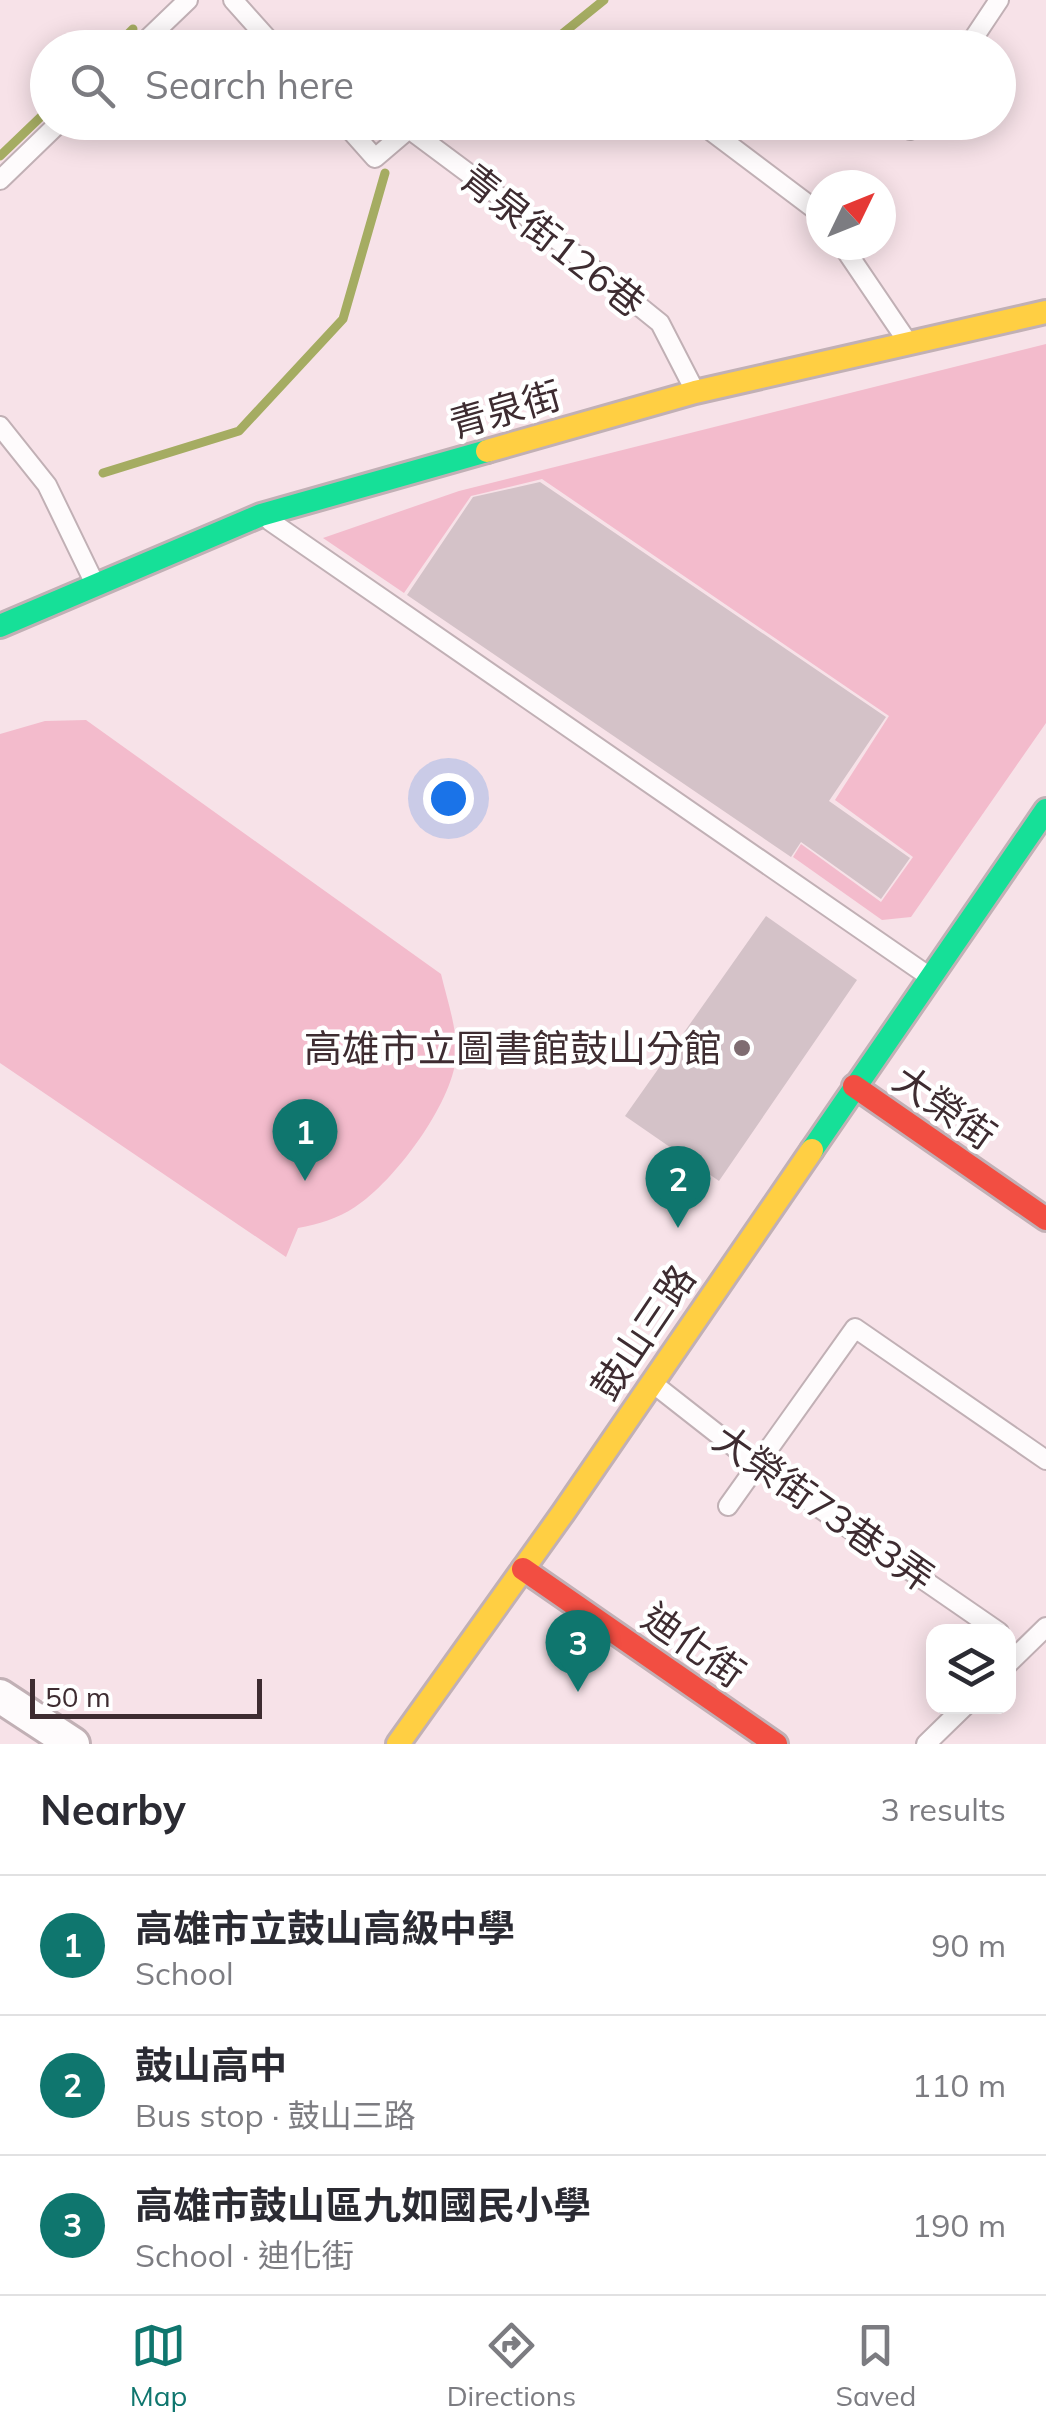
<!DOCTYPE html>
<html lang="en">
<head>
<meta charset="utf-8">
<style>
	body { margin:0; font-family:Mulish,"Noto Sans TC",sans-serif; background:#f7f7f7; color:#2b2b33 }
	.controls { position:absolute; right:30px; bottom:30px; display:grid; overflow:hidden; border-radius:20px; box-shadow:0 5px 25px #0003 }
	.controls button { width:90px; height:90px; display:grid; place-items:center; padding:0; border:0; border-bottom:2px solid #e1e1e2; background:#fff; color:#2b2b33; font:50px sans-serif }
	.compass { position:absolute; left:806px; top:170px; width:90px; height:90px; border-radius:50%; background:#fff; box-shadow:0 5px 25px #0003; rotate:47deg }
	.scale { position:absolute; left:30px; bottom:25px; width:232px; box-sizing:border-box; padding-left:10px; border:5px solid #3e2c31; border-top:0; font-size:28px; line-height:35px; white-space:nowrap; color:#3e2c31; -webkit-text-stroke:8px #fff; paint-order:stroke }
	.you { position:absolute; left:448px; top:798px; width:35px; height:35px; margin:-25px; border:8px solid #fff; border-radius:50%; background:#1a73e8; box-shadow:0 0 0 15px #1a73e833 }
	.badge { display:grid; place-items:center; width:65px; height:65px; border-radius:50%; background:#0f766e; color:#fff; font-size:32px; font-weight:700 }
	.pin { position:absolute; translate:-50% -82px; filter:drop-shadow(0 2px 5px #0008) }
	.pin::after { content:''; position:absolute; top:52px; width:35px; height:30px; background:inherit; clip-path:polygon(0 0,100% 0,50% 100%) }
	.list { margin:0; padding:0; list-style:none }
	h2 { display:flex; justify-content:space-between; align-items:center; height:130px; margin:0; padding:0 40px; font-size:42px }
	h2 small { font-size:32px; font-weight:400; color:#7c7c81 }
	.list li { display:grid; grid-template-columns:65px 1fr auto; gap:30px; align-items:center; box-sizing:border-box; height:140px; padding:0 40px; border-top:2px solid #e1e1e2 }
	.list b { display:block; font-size:38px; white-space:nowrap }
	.list p { margin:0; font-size:32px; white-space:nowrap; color:#7c7c81 }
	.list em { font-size:32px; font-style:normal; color:#7c7c81 }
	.icon { flex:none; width:55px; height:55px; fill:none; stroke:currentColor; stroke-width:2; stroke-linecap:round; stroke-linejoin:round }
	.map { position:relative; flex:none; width:1046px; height:1744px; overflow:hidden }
	.search { position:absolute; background:#fff; box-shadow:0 5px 25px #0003; left:30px; right:30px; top:30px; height:110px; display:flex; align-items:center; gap:25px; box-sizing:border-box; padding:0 35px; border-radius:55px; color:#7c7c81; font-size:38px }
	.sheet { height:550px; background:#fff }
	nav { display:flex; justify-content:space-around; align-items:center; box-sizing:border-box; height:140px; border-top:2px solid #e1e1e2; background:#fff; font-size:28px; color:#7c7c81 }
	nav a { display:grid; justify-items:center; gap:5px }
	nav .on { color:#0f766e }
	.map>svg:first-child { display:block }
	.green { fill:#f3bbcc }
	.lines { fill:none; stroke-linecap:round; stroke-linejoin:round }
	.stream { stroke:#a5ac62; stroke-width:9 }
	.building { fill:#d4c2c8 }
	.lane-casing { stroke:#c1b0b5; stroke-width:22 }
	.street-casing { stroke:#c1b0b5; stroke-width:38 }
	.fast-casing { stroke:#c1b0b5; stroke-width:28 }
	.slow-casing { stroke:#c1b0b5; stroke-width:28 }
	.jam-casing { stroke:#c1b0b5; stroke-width:28 }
	.lane { stroke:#fefbfc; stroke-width:18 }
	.street { stroke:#fefbfc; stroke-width:32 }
	.fast { stroke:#16e098; stroke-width:22 }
	.slow { stroke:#ffcf43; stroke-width:22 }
	.jam { stroke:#f24e42; stroke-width:22 }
	.poi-dot { fill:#7f6c71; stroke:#fff; stroke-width:4 }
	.labels { text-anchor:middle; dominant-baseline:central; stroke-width:9; stroke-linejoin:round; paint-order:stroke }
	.street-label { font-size:38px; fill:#3e2c31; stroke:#fff }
	.poi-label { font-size:38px; fill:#3e2c31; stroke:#fff; text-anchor:end }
</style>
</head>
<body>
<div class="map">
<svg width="1046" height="1744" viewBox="0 0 1046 1744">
	<rect width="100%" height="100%" fill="#f7e2e8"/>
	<path class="green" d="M1046,344V723L911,917L882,920L793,857L801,844L881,902L913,857L835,800L889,716L542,479L471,496L404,593L323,538L459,491Z
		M86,720L441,974C447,1000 458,1030 456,1057C452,1104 394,1182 355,1207C337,1219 319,1224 298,1228L286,1257L0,1063V734L45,721Z"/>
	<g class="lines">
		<path class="stream" d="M114,48L133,29
			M532,48L562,34L604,0
			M0,156L48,110
			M103,473L239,431L343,319L385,173"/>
	</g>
	<path class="building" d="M540,482L886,717L829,801L910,858L881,899L801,842L791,857L407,595L473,497Z
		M766,916L857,980L719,1181L625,1116Z"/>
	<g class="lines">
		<g class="lane-casing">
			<path id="lane" d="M233,0L276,48
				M595,45L598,48
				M138,48L188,0
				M967,48L999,0
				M343,122L375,158L409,129L546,231L660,323L695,391
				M699,122L821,214
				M910,130L915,122
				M0,180L60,122
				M842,245L907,341
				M0,426L47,485L95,584
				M270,521L927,975
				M655,1385L757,1465L999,1632
				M728,1506L855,1328L1046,1460
				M1008,1664L1046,1627
				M926,1744L965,1706"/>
		</g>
		<g class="street-casing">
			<path id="street" d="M0,1696L73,1744"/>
		</g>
		<g class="fast-casing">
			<path id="fast" d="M0,626L261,515L487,451
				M812,1150L1046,810"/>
		</g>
		<g class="slow-casing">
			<path id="slow" d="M487,451L695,392L1046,312
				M398,1744L563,1513L812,1150"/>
		</g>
		<g class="jam-casing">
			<path id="jam" d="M854,1086L1046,1219
				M523,1569L776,1744"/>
		</g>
		<use href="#lane" class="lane"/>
		<use href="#street" class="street"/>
		<use href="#fast" class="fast"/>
		<use href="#slow" class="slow"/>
		<use href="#jam" class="jam"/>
	</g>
	<circle class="poi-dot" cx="742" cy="1048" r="10"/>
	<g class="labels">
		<g class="street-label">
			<text transform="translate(553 240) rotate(38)">青泉街126巷</text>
			<text transform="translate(505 409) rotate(-16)">青泉街</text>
			<text transform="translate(945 1107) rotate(35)">大榮街</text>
			<text transform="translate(643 1332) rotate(-56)">鼓山三路</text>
			<text transform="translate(824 1508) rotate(35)">大榮街73巷3弄</text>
			<text transform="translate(694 1645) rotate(35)">迪化街</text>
		</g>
		<g class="poi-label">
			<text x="722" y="1048">高雄市立圖書館鼓山分館</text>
		</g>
	</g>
</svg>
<div class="controls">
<button><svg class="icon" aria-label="layers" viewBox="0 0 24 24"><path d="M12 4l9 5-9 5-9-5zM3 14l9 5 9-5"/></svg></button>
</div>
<svg class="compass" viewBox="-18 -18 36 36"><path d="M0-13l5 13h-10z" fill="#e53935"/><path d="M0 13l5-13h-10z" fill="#7c7c81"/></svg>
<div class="scale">50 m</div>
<div class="you"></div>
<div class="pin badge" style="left:305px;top:1181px">1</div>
<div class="pin badge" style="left:678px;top:1228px">2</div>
<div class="pin badge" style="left:578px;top:1692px">3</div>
<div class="search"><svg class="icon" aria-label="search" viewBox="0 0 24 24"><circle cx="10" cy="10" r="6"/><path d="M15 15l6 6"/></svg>Search here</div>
</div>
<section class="sheet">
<h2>Nearby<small>3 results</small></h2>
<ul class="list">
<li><span class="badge">1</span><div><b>高雄市立鼓山高級中學</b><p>School</p></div><em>90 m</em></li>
<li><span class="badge">2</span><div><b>鼓山高中</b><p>Bus stop · 鼓山三路</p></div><em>110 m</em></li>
<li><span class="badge">3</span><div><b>高雄市鼓山區九如國民小學</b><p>School · 迪化街</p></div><em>190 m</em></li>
</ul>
</section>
<nav>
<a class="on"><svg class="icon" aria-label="map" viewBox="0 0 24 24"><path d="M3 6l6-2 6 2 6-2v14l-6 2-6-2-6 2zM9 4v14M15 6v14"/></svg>Map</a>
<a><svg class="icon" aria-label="directions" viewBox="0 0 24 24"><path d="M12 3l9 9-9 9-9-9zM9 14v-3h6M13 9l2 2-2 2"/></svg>Directions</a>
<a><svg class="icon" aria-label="saved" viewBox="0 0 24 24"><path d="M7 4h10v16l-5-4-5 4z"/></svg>Saved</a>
</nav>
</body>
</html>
